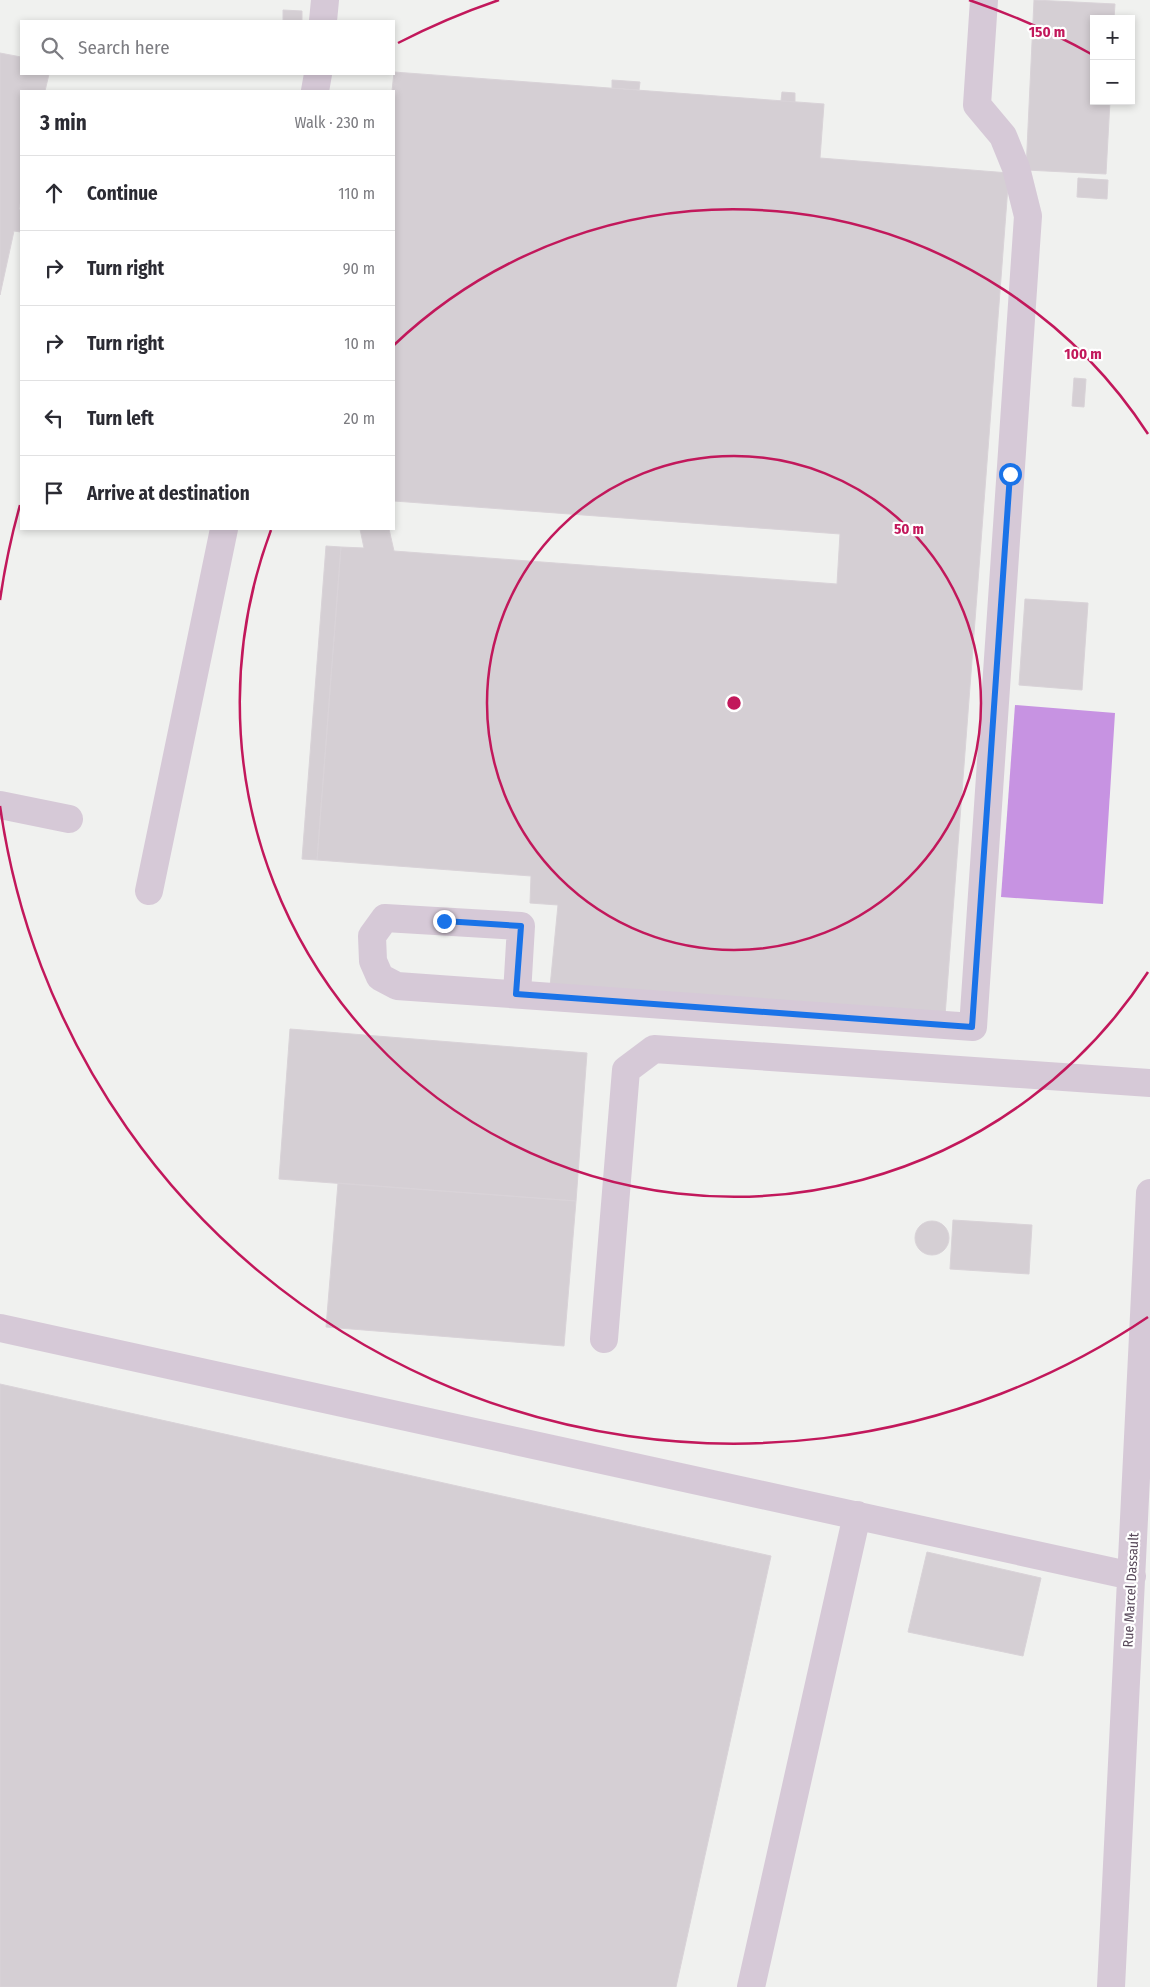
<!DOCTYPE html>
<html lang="en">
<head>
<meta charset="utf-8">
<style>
	body { margin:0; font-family:"Fira Sans Condensed",sans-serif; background:#f2f2f3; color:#2b2b33 }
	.controls { position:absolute; right:15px; top:15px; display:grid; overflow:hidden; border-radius:0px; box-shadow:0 2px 8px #0003 }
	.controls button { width:45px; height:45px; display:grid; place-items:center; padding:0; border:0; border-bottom:1px solid #e1e1e2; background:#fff; color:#2b2b33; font:25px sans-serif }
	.stop { position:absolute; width:15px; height:15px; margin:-11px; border:4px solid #1a73e8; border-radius:50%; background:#fff }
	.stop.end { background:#1a73e8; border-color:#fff; box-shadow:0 1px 5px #0008 }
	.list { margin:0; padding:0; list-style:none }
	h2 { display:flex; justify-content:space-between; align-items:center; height:65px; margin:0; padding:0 20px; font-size:21px }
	h2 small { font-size:16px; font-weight:400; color:#7c7c81 }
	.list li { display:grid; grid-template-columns:32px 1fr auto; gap:15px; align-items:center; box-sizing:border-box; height:75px; padding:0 20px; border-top:1px solid #e1e1e2 }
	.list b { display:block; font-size:19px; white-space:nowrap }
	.list em { font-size:16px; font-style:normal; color:#7c7c81 }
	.icon { flex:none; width:28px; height:28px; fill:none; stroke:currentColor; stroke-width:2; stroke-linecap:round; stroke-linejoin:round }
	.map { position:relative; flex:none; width:1150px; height:1987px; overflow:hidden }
	.search { position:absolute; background:#fff; box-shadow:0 2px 8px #0003; left:20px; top:20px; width:375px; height:55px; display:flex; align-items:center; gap:12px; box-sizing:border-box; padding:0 18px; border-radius:0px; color:#7c7c81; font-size:19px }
	.panel { position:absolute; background:#fff; box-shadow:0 2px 8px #0003; left:20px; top:90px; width:375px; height:440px; border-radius:0px }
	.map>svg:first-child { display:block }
	.water { fill:#c793e2 }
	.building { fill:#d5cfd4; stroke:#d9d3d8 }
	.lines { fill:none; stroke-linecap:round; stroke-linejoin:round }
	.minor { stroke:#d6c9d7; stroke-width:28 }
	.route { stroke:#1a73e8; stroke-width:6 }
	.ring { fill:none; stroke:#c2185b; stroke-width:2.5 }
	.labels { text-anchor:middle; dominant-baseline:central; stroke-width:4.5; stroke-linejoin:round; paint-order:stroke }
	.street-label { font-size:14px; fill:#58495a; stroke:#fff }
	.centre { fill:#c2185b; stroke:#fff; stroke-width:2.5 }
	.ring-label { font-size:15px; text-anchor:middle; font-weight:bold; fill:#c2185b; stroke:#fff; stroke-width:4.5; stroke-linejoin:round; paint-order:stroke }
</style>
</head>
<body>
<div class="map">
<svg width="1150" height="1987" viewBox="0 0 1150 1987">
	<rect width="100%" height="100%" fill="#f0f1ef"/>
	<path class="water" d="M1015,705L1115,713L1103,904L1001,897Z"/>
	<path class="building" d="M1034,0L1115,4L1114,19H1094V101H1110L1106,174L1026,170Z
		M283,10L302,11V21H283Z
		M0,53L21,57V74H49L45,91H21V199L19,209L21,210V232L14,231L0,295Z
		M394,72L824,104L820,158L1009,173L945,1016L550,987L558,905L530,903L531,876L317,860L341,547L364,548L360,529H389L394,551L837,584L840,534L394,501L392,91Z
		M612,80L640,82L639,90L612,88Z
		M782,92L795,93V102L781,101Z
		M1078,178L1108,180L1107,199L1077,197Z
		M1074,378L1086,379L1084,407L1072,406Z
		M326,546L341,547L317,860L302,859Z
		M1025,599L1088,603L1082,690L1019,685Z
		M290,1029L587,1053L576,1201L279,1179Z
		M338,1183L576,1201L564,1346L326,1327Z
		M953,1220L1032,1225L1029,1274L950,1269Z
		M915 1238a17 17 0 1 1 34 0a17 17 0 1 1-34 0Z
		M0,1384L771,1556L676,1987H0Z
		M927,1552L1041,1578L1023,1656L908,1632Z"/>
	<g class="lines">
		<path class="minor" d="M323,21L325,0
			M315,91L318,74
			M0,805L69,819
			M149,891L224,529
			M517,994L521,926L385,918L372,936L373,961L380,977L397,986L973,1027L1028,216L1016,168L1003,136L977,105L984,0
			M0,1328L1132,1576
			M604,1339L626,1070L654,1049L1150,1083
			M751,1987L857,1515
			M1111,1987L1150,1193"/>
	</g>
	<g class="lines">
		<path class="route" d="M444,921L521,926L516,994L972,1027L1010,474"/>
	</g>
	<g class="ring">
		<circle cx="734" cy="703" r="247"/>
		<path d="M1148 972A494 494 0 0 1 271 530M394 345A494 494 0 0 1 1148 434"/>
		<path d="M1148 1317A741 741 0 0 1 0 806M0 600A741 741 0 0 1 20 505M398 43A741 741 0 0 1 499 0M969 0A741 741 0 0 1 1093 55"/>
	</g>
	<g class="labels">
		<g class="street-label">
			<text transform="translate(1131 1590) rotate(-87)">Rue Marcel Dassault</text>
		</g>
	</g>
	<circle cx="734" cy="703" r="8" class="centre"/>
	<g class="ring-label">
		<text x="1047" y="37">150 m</text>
		<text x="1083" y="359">100 m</text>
		<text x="909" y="534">50 m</text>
	</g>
</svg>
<div class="controls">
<button>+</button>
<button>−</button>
</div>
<div class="stop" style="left:1010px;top:474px"></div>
<div class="stop end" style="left:444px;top:921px"></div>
<div class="search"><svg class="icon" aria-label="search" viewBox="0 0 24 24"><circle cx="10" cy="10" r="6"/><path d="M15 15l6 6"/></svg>Search here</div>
<section class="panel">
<h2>3 min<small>Walk · 230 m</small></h2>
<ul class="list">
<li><svg class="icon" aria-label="ahead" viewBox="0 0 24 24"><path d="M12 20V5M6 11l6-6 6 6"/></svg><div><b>Continue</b></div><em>110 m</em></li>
<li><svg class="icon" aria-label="right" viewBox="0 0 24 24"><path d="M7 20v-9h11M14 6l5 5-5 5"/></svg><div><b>Turn right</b></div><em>90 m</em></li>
<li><svg class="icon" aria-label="right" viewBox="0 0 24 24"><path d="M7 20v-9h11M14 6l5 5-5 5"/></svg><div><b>Turn right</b></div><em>10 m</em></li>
<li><svg class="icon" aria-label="left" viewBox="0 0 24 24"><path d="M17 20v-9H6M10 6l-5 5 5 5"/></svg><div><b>Turn left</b></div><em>20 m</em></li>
<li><svg class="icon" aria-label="arrive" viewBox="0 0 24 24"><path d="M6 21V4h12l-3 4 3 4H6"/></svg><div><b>Arrive at destination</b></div></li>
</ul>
</section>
</div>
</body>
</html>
